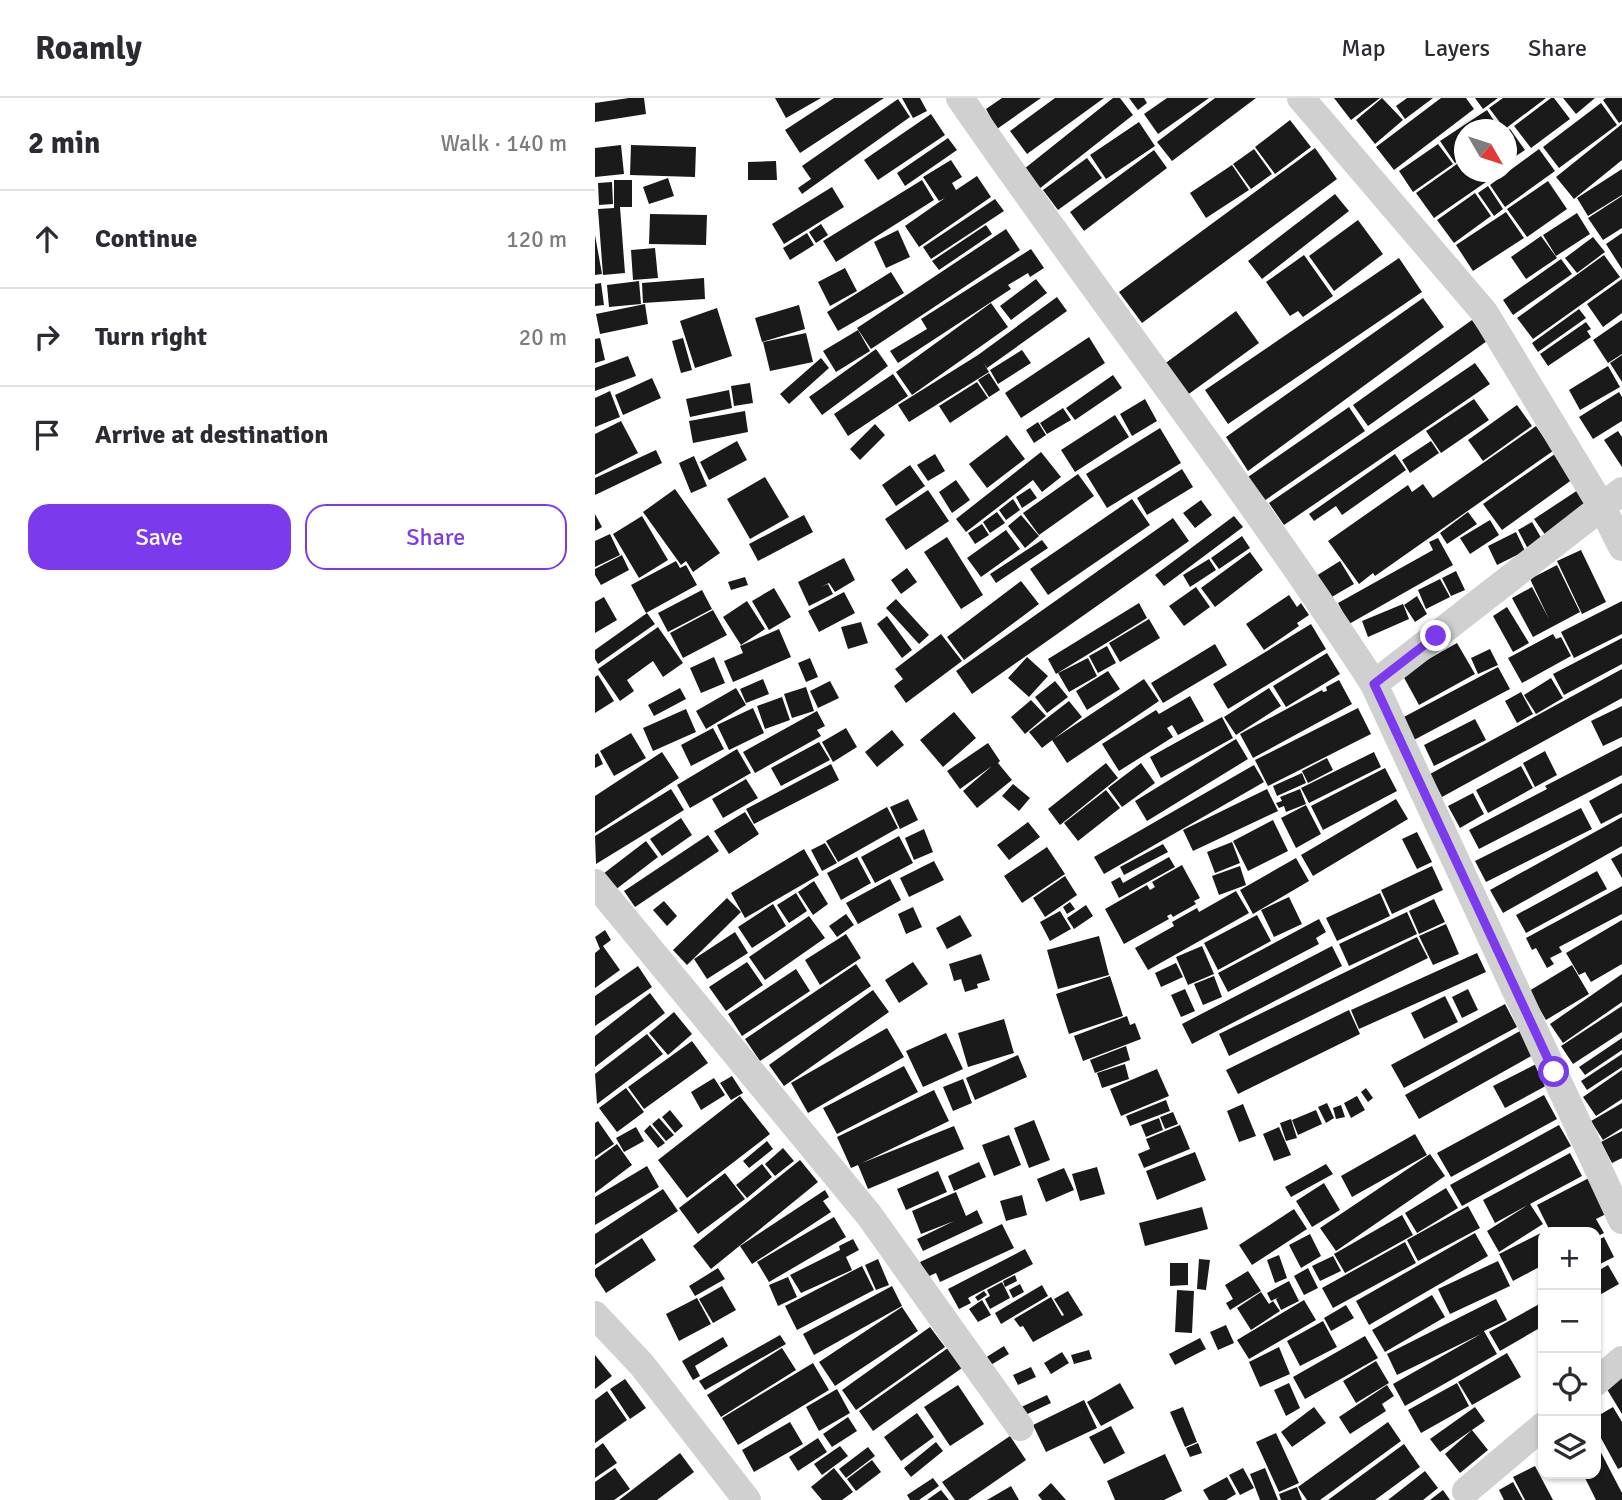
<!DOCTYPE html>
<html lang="en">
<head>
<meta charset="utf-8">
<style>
	body { margin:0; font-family:Signika,sans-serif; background:#f7f7f7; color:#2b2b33 }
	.controls { position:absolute; right:21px; bottom:21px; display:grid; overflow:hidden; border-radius:14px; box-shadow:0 2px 5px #0004 }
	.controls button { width:63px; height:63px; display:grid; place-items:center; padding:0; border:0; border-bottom:2px solid #e1e1e2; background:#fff; color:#2b2b33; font:35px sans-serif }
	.compass { position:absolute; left:859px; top:21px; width:63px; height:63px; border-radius:50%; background:#fff; box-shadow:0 2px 5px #0004; rotate:129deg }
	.stop { position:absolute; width:21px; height:21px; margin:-16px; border:5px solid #7c3aed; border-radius:50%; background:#fff }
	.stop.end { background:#7c3aed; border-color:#fff; box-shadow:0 2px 7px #0008 }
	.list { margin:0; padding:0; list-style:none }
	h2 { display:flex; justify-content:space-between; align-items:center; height:91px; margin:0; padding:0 28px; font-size:30px }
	h2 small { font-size:23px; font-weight:400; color:#7c7c81 }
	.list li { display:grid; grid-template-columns:46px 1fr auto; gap:21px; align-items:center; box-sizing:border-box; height:98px; padding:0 28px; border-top:2px solid #e1e1e2 }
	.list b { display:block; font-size:26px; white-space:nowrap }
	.list em { font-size:23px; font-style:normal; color:#7c7c81 }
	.actions { display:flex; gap:14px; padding:21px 28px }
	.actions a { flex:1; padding:16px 0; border:2px solid #7c3aed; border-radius:21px; text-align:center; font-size:24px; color:#7c3aed }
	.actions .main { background:#7c3aed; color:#fff }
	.icon { flex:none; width:38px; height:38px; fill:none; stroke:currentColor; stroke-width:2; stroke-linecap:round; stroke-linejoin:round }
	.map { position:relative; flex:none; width:1027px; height:1402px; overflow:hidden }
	header { display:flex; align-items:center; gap:42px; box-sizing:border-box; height:98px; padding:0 35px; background:#fff; border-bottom:2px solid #e1e1e2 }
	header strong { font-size:33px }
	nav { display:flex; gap:38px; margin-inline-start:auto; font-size:24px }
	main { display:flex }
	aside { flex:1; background:#fff }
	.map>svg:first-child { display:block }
	.building { fill:#1a1a1a }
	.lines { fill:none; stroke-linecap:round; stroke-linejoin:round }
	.minor { stroke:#d0d0d0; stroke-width:28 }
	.route { stroke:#7c3aed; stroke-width:9 }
</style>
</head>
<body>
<header>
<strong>Roamly</strong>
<nav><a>Map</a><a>Layers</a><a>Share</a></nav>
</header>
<main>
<aside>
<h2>2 min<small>Walk · 140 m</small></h2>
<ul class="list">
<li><svg class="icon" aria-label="ahead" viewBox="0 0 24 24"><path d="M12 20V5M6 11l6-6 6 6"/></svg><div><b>Continue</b></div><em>120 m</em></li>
<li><svg class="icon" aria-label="right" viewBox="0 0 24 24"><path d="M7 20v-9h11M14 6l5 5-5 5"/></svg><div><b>Turn right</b></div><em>20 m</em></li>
<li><svg class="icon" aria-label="arrive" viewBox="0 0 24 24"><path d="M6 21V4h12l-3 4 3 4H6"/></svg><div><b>Arrive at destination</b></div></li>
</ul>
<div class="actions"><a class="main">Save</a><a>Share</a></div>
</aside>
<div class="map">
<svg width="1027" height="1402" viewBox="0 0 1027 1402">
	<rect width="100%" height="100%" fill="#fff"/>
	<path class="building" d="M34,0H49L51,16L0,24V5Z
		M180,0H226L191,20Z
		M239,0H289L205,55L190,32Z
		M307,0H325L332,13L318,20Z
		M407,0H446L402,31L391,11Z
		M460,0H509L432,56L415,33Z
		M518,0H525L538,17L444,91L429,71Z
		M534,0H549L552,5L543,12Z
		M572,0H614L563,36L549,16Z
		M620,0H661L577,63L562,44Z
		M739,0H785L756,22Z
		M787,0L808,22L780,46L761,22Z
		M812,0H838L810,21L801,8Z
		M846,0H871L879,11L799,72L781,49Z
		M880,0H903L888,11Z
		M908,0H951L910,31L894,10Z
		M956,0H959L975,21L936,50L919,28Z
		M968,0H1000L981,16Z
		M1011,0H1027V23L1024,25L1008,2Z
		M303,1L315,19L207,96L203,90L216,81L207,68Z
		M1006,5L1022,27L964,70L948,49Z
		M892,12L905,32H869V58L860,65L845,43Z
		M336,16L350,37L283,82L269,62Z
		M695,22L716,49L680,76L660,49Z
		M544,24L560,48L511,81L495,57Z
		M1027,26V62L979,101L961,79Z
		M915,31L930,52L912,64V33Z
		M353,40L362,52L310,88L302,75Z
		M843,46L858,66L818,94L804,73Z
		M26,47L29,76L0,79V50Z
		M36,47L101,49L100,79L35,77Z
		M720,50L742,81L547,225L524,194Z
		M659,51L677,76L656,91L638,66Z
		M944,51L960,73L910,109L895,87Z
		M559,52L572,70L489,133L475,114Z
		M492,60L507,80L463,112L448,92Z
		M869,61V74H884L891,84L839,120L821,95Z
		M356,62L367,79L357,85L361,92L382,78L396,99L324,149L310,128L350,100L344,103L328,79Z
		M181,63L182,82H153V64Z
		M637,67L654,92L611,120L595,95Z
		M1027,71V97L993,118L982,100Z
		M73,80L79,98L54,106L48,89Z
		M19,82H37V109H25L30,175L8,177L3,111L19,110Z
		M327,82L339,102L241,164L228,143Z
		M953,83L972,111L932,139L912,111Z
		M17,84L18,106L4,107L3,85Z
		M893,88L908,111L899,118L883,95Z
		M237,89L249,109L189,146L177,126Z
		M880,95L896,118L859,145L842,122Z
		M740,96L754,113L667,181L653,163Z
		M1027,98V130L1008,142L993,120Z
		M400,101L409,113L336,161L328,149Z
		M911,114L929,140L878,173L861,147Z
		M982,115L995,136L961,158L948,137Z
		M55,116L112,117L111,147L54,146Z
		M763,122L788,156L739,193L714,158Z
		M226,126L233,137L221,145L214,134Z
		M391,127L397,136L344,172L337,163Z
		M411,131L425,152L276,251L262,230Z
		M303,132L315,159L291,170L279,144Z
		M212,135L219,147L195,162L188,150Z
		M1027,135V171L1011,146Z
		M0,137L7,176L0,177Z
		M946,138L962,160L931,181L916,159Z
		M998,139L1010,154L982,175L970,160Z
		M60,150L63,180L38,182L36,152Z
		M436,151L449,170L435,179L433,175L413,187L416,191L303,265L295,253L332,231L326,221Z
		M709,157L738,198L708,219L703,213L695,218L671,184Z
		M1009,157L1025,179L938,241L922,220Z
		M804,160L827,194L633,326L610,292Z
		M966,161L977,176L918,217L908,202Z
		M250,170L262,193L235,208L223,184Z
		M296,174L309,195L243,233L232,214Z
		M109,180L110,201L48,205L47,185Z
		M441,181L452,195L416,222L405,208Z
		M1027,181V215L1008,229L992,206Z
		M44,183L46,206L14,209L12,187Z
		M6,185L9,207L0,208V186Z
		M462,199L472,213L392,270L388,264L394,274L314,324L303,307L383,257Z
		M828,200L849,229L653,373L631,339Z
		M396,205L413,229L317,297L301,274Z
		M50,206L53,226L5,236L1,216Z
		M204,207L210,231L167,244L160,220Z
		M122,210L137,258L100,270L85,223Z
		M984,211L991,220L943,254L937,245Z
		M641,213L664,245L591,298L568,267Z
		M877,222L892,243L773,328L758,307Z
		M1027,222V256L1013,265L998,242Z
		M991,224L996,231L992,233L996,239L953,268L945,256Z
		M263,232L275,253L241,274L228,253Z
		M211,235L218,264L175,273L168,244Z
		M494,239L510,265L426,320L410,295Z
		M5,240L10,262L0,265V241Z
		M88,240L97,272L86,275L77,243Z
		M281,251L293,268L227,317L214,299Z
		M427,252L436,265L403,286L395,272Z
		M1027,257V284L1015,265Z
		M33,258L41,278L0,293V270Z
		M226,260L234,270L194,306L185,296Z
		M880,265L895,286L689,427L674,405Z
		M1013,268L1025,289L985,312L974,292Z
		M394,275L405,292L394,299L383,282Z
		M298,276L313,298L253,338L239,316Z
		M518,277L527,290L480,322L471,310Z
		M57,280L66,300L28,317L20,297Z
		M382,284L393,300L355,325L344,308Z
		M155,285L158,305L139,308L136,288Z
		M134,292L137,310L95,319L91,301Z
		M15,293L25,319L0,329V300Z
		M1024,294L1027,299V323L998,341L984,319Z
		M550,301L562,323L537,338L525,316Z
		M879,301L894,322L846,355L831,333Z
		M922,307L937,328L888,363L873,342Z
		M754,309L770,333L669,403L653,379Z
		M468,310L476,322L452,336L445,325Z
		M150,313L153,334L98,345L94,323Z
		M520,317L534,339L480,374L466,352Z
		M26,323L43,355L0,377V336Z
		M443,324L451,337L439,345L431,332Z
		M280,326L290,337L265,362L255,351Z
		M941,328L958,353L780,478L778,475L764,486L733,443L813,387L817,394L828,386L838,400Z
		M565,330L586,365L512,410L491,376Z
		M1023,333L1027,339V369L1009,342Z
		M412,337L430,361L392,390L374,366Z
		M142,343L152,362L114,382L105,364Z
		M836,343L844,355L815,375L807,362Z
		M967,351L985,376L907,432L888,406Z
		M61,352L67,365L0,397V380Z
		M446,354L466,379L447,394L438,382L371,434L361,421Z
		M340,356L350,373L333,383L322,367Z
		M800,356L811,372L747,417L741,408L719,423L714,416Z
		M99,358L112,388L96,395L84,365Z
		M315,367L330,388L301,408L287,387Z
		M587,371L598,389L552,417L542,400Z
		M483,376L499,398L444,437L428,415Z
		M170,379L194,419L155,441L132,401Z
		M361,382L375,402L357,415L344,394Z
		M435,390L442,400L427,410L421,399Z
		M80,391L125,455L98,474L91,463L86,467L48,414Z
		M333,392L354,423L311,452L290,421Z
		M983,392L994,410L951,438L939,421Z
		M418,401L425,412L411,422L404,412Z
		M537,401L555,427L453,497L435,471Z
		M606,402L617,417L600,430L588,415Z
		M402,414L410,425L395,435L388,424Z
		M873,414L882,426L852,446L845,435Z
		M0,416L7,429L0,433Z
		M209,417L218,434L163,463L154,446Z
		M426,417L444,438L430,450L413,428Z
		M47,418L73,462L44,480L18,436Z
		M639,418L648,429L569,488L560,477Z
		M578,420L594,443L377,596L361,573Z
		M895,422L904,437L875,456L865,440Z
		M937,424L948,443L933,451L923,432Z
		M387,426L394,437L380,446L373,435Z
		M411,432L425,451L386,479L372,460Z
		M921,434L930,453L902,467L893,448Z
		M15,436L25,457L0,469V443Z
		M647,438L655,450L624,471L616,460Z
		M352,439L388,497L366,511L329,454Z
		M843,440L858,467L754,526L743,505L838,452L834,444Z
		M447,442L453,450L401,485L395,476Z
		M986,452L1011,504L987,516L962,463Z
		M655,454L668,472L620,509L606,490Z
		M27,457L34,472L6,487L0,477V471Z
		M249,460L260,482L240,494L234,485L226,489L233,486L238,496L214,508L203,484Z
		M614,461L621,472L595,489L588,477Z
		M81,463L85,470L91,467L102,487L51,515L36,487Z
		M745,463L759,486L735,500L721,478Z
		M962,467L985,514L938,539L917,500L937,489L954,521L935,481Z
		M312,470L322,484L306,496L296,482Z
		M861,473L870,492L856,498L847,480Z
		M150,479L153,487L136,492L133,484Z
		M845,481L855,499L831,511L823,492Z
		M426,483L444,506L369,562L352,539Z
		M601,489L615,509L589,528L574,508Z
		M179,490L196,519L174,532L157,503Z
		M107,492L117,511L73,534L63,515Z
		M249,494L260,515L224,534L213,513Z
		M694,497L702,509L706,505L714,517L702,525L704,528L669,552L651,526Z
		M822,498L832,516L820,524L809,507Z
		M9,499L22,522L0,535V504Z
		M301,501L334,537L324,546L291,510Z
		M152,503L170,531L146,547L128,519Z
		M1027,503V536L979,560L966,534Z
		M544,505L552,520L461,576L453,561Z
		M808,506L814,521L773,539L767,523Z
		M912,509L934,545L918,554L898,518Z
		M118,512L132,537L88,560L75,535Z
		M52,515L60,526L3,566L0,561V552Z
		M292,518L317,552L307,560L282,526Z
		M554,521L565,540L525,564L514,545Z
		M266,524L273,545L253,551L246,529Z
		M716,526L731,551L633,611L618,586Z
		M63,529L88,565L68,579L58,563L32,582L39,593L25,603L3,571Z
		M184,531L196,559L138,584L129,563L148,555L145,548Z
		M346,536L367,563L311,605L299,588L308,581L300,571Z
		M958,536L961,541L966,539L976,558L927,585L913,560Z
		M1027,540V566L969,597L958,576Z
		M862,545L880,576L824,607L807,576Z
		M620,546L632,567L568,605L556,585Z
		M512,548L521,565L503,575L494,558Z
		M895,551L903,567L883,576L876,560Z
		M732,555L745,576L691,609L678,588Z
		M119,559L130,585L106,595L95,570Z
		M432,559L453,578L434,599L413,580Z
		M215,560L223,579L211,584L203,565Z
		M493,560L502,578L474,594L463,575Z
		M903,569L915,591L817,643L805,621Z
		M1027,571V600L847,699L835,676Z
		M513,573L525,591L492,612L481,593Z
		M3,577L19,603L0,615V579Z
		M956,580L968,600L941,616L929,597Z
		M168,581L174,596L151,605L145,591Z
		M549,581L564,603L472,665L457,642Z
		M744,582L757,606L658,660L645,636L727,592L728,594L732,593L731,589Z
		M235,583L244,600L223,610L215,593Z
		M460,583L473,599L452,615L440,599Z
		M211,589L219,613L197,620L189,596Z
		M85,590L91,601L59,618L53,607Z
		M141,590L151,607L111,631L101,613Z
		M674,590L686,608L641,637L629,619Z
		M926,594L938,616L922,625L910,603Z
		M595,598L609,623L583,637L577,627L572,630L578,639L524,673L507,646L561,612L564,616Z
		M187,599L195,622L170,631L162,608Z
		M436,602L451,618L430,636L416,619Z
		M474,603L487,619L447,650L434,634Z
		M1027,608V639L1008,648L996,623Z
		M158,610L169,635L134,652L122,627Z
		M763,610L776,636L673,688L660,662Z
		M91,611L101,634L58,653L48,630Z
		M222,613L230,628L222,632L226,638L160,675L148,654Z
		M359,614L381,640L348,669L325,642Z
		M627,619L638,640L566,680L555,659Z
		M880,621L891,642L839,668L829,647Z
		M118,630L129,651L96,668L86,647Z
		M251,630L262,649L238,664L227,644Z
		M297,632L309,647L282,669L270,654Z
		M36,635L51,660L19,678L5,653Z
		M641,641L653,661L552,723L540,703Z
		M224,644L235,662L186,688L176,670Z
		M393,645L405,663L403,665L417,682L382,710L368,693L397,668L365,691L352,673Z
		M1027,648V677L884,751L874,732L952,691L950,688Z
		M142,651L156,675L95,710L82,687Z
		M950,653L962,677L940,689L928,665Z
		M67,654L84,680L0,735V698Z
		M779,654L786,669L714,705L706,690Z
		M3,655L8,666L0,670V657Z
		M732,660L738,672L713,685L707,673Z
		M511,665L523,680L465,727L453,711Z
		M546,665L560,685L527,709L513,690Z
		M236,666L244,682L159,726L151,711Z
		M659,667L669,684L509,776L499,759Z
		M926,668L938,690L893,715L881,692Z
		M790,670L802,693L728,732L716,708Z
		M707,675L711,685L682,698L678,688Z
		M151,681L163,700L128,720L117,701Z
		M1027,685V715L1006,726L994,703Z
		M418,686L435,700L424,713L407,698Z
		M76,691L89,712L1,766L0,738Z
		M672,691L683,713L598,753L588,732Z
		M705,691L711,706L691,714L689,708L684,710L681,705L687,703L685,699Z
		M511,692L525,710L483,743L469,725Z
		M878,695L889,716L865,730L853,708Z
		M313,701L323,722L305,731L295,709Z
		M801,701L813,721L718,778L706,757Z
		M711,707L726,736L701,750L686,720Z
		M292,709L303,730L243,764L231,743Z
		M986,710L997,731L891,784L880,763Z
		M150,714L164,736L134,756L119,733Z
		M1027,719V748L908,815L895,792Z
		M86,720L97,737L67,758L55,741Z
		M678,722L693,753L653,773L638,743Z
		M433,724L445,739L414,762L402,747Z
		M329,731L338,754L319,762L310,740Z
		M822,734L837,764L822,771L807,741Z
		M113,737L124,753L40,809L29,793Z
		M304,738L318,765L280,785L266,759Z
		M51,743L63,759L20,792L8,776Z
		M637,744L645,765L620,775L612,754Z
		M230,745L242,765L227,773L216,752Z
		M568,746L573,754L529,777L525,769Z
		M452,749L470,776L427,805L409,778Z
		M209,751L224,777L150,820L136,795Z
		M1027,755V780L1016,761Z
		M262,759L276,785L246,802L232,775Z
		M574,759L580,769L524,800L516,784L525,779L528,785Z
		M701,760L714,783L658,816L645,792Z
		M339,763L349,782L314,799L305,780Z
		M587,767L605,800L599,803L601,806L578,819L576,816L572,818L574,821L529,846L510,811L552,787L555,792L560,789L557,784Z
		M645,768L651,787L624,797L617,778Z
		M837,768L848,792L797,816L786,792Z
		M1002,773L1012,791L931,835L921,817Z
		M470,778L482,797L450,819L438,800Z
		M295,781L306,802L263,826L251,805Z
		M219,783L233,806L218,817L203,794Z
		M1027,788V816L964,849L967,854L955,860L959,866L952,870L941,850L937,852L931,840Z
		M641,793L654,815L553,872L540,850L579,828L577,824L602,810L604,814Z
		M201,795L212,813L194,825L182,807Z
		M785,795L795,818L742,843L731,820Z
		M694,799L707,826L679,839L666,812Z
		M132,800L146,814L92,867L78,852Z
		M839,801L850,824L824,836L814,813Z
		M69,803L82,818L72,828L58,812Z
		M475,804L480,811L472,816L468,809Z
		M178,806L191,828L157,850L143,829Z
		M491,807L498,818L479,831L472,820Z
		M318,809L327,829L311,836L303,816Z
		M465,813L476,831L455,843L445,824Z
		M812,814L822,836L754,868L744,846Z
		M251,816L259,827L242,839L234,828Z
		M365,817L377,838L352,851L341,830Z
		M662,817L676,843L623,872L609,845Z
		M214,818L230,840L170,882L154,859Z
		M724,821L731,834L721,840L724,846L633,894L623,875Z
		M1027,822V866L996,884L990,874L984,877L971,855Z
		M851,826L864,856L838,867L824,838Z
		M10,832L16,842L8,848L25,872L0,890V855L5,851L0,839Z
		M140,834L153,855L112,881L99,861Z
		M251,836L266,860L225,887L210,862Z
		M504,838L514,877L463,891L452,852Z
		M822,839L833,860L634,958L624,936Z
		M607,848L619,876L593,887L581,859Z
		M737,848L747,868L597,946L587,926Z
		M882,855L891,874L764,931L756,912Z
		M386,856L395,882L382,886L383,890L370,894L366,881L359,883L354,866Z
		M152,864L168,887L131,913L114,889Z
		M318,864L333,886L304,905L290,882Z
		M581,865L588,879L566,889L560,875Z
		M261,866L276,888L165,963L150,941Z
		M977,867L994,896L951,922L934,893Z
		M43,868L57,889L0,928V898Z
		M201,871L215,893L147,938L133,916Z
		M1027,876V904L968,945L955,926Z
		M515,878L528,918L474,936L461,896Z
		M619,878L627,899L608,907L599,886Z
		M590,891L600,913L586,919L576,897Z
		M873,891L883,912L867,920L857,899Z
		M278,892L294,914L189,988L174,967Z
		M55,895L70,915L0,969V938Z
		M850,898L863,924L829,941L816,915Z
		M910,906L922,929L809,990L796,967Z
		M1027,908V934L978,966L966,948Z
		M754,912L765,936L643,996L631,972Z
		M79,914L97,936L73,957L54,935Z
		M532,918L535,927L540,925L546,941L488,963L479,938Z
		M409,921L419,955L373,969L363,935Z
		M292,930L309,959L213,1015L196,985Z
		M925,933L938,957L824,1021L810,997Z
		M351,935L368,971L328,989L311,953Z
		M52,936L68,956L2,1006L0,976Z
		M1027,940V952L990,977L984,969Z
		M97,943L113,965L49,1011L33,989Z
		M531,948L535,962L500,975L495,962Z
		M1027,956V969L992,992L986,983Z
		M423,957L432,979L380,1002L371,980Z
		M947,963L958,984L910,1010L898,988Z
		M530,966L534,981L507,990L502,975Z
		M309,968L323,994L242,1036L228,1010Z
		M562,971L574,998L526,1018L515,991Z
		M1027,972V1001L1001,1018L988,999Z
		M137,978L148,995L136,1002L125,985Z
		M119,980L130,997L106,1012L96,994Z
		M368,981L377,1005L358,1013L348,989Z
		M31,990L49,1014L22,1034L4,1010Z
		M771,990L778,1000L773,1004L766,994Z
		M339,992L354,1023L267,1065L359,1028L369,1051L273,1091L263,1067L256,1070L242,1039Z
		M949,997L962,1021L856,1079L842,1055Z
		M145,998L175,1036L92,1100L63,1062Z
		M762,998L770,1012L756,1020L749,1005Z
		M571,1002L575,1013L535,1028L531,1018Z
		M732,1005L739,1020L731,1025L723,1009Z
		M1027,1005V1030L1008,1042L996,1023Z
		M648,1006L661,1038L644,1044L632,1013Z
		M746,1007L750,1019L741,1021L738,1010Z
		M75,1012L88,1028L80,1035L67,1019Z
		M721,1012L727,1026L703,1037L697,1022Z
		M578,1014L583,1026L570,1031L565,1019Z
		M64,1020L79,1037L71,1043L57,1026Z
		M564,1020L568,1032L551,1039L546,1027Z
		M696,1021L702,1040L691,1043L685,1025Z
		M439,1022L455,1062L434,1070L419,1030Z
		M3,1023L19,1046L0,1059V1025Z
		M55,1027L70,1045L63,1050L49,1033Z
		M585,1027L595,1051L549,1070L543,1056L555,1051L551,1041Z
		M964,1027L976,1048L867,1108L855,1087Z
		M41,1029L49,1043L29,1054L21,1040Z
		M684,1029L696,1057L679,1063L668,1036Z
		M1027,1033V1060L1017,1065L1006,1044Z
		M820,1036L832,1057L757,1099L746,1078Z
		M414,1037L426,1067L399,1078L387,1047Z
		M172,1043L178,1051L154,1070L148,1063Z
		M22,1046L37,1067L0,1095V1062Z
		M188,1050L199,1063L180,1078L170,1066Z
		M600,1054L611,1082L562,1102L551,1073Z
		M975,1055L987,1078L935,1106L948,1126L904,1154L892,1133L933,1107L900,1125L888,1102Z
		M835,1056L850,1078L741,1153L725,1130Z
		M205,1062L223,1084L116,1171L98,1148Z
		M384,1064L391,1079L359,1093L353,1078Z
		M167,1066L177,1079L152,1100L141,1087Z
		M731,1066L738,1076L696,1099L690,1089Z
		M52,1068L64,1089L0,1127V1099Z
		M502,1069L510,1096L485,1103L477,1076Z
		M469,1070L479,1092L451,1104L442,1081Z
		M343,1073L352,1094L311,1112L302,1091Z
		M130,1075L150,1101L103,1136L84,1110Z
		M994,1080L1013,1115L1001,1121L1009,1135L1001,1139V1134H949L954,1131L942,1107Z
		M729,1085L745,1112L717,1129L701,1103Z
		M851,1090L863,1110L822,1135L810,1115Z
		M68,1091L83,1113L0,1167V1136Z
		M230,1092L234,1099L228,1103L236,1114L157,1166L145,1148Z
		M361,1094L371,1118L382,1112L388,1125L328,1153L322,1141L359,1123L326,1136L317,1113Z
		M427,1097L432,1117L411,1123L405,1103Z
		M873,1108L885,1130L823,1163L812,1142Z
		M607,1109L613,1131L550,1148L544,1125Z
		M699,1111L712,1131L657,1167L644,1147Z
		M807,1117L818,1137L750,1175L739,1156Z
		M239,1119L251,1139L174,1184L162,1164Z
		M407,1126L419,1150L345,1184L341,1175L332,1179L325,1164Z
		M948,1134V1167L918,1183L904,1156Z
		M880,1135L893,1158L774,1227L761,1203Z
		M715,1136L726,1158L706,1170L694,1147Z
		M1009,1139L1019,1159L1001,1168V1143Z
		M47,1140L61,1162L11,1195L0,1178V1171Z
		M258,1141L264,1152L251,1159L257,1172L206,1195L195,1177L245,1152L244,1148Z
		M810,1144L821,1165L738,1210L727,1190Z
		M430,1151L438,1166L373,1200L376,1205L364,1211L353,1191Z
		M684,1157L692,1180L680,1185L672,1162Z
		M738,1158L746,1173L725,1183L717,1168Z
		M283,1161L294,1187L281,1192L270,1167Z
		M604,1161L615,1162L611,1192L602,1191Z
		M903,1163L915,1188L855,1216L843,1191Z
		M575,1165H593V1187L575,1188Z
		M1013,1167L1024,1186L1001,1199V1174Z
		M267,1168L279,1192L202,1232L190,1208Z
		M123,1170L130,1181L100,1198L94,1188Z
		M713,1170L723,1190L709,1197L699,1178Z
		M653,1173L666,1193L635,1212L631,1205L638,1201L630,1187Z
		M420,1177L422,1183L410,1189L408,1183Z
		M193,1179L202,1199L183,1208L174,1187Z
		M694,1183L704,1203L686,1212L681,1201L684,1199L676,1203L672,1195Z
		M407,1184L415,1200L395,1211L390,1201L395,1198L392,1192Z
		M425,1186L429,1194L418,1200L414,1192Z
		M447,1187L453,1198L406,1226L400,1215Z
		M127,1188L141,1212L118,1225L104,1201Z
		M297,1188L307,1208L219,1257L208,1236Z
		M582,1192L599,1193L597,1235L580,1234Z
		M389,1193L392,1197L383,1203L380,1199Z
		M473,1193L488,1217L438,1244L428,1228L425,1229L419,1221L456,1199L467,1218L469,1217L459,1201Z
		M666,1194L674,1206L678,1203L685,1213L656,1232L642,1210Z
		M837,1197L850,1219L790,1254L777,1232Z
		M102,1200L116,1226L84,1243L71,1216Z
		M901,1201L912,1222L889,1233L902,1256L810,1308L798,1286L886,1236L802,1277L792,1256Z
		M387,1202L396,1217L383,1224L374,1211Z
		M709,1202L721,1222L654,1261L642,1242Z
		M948,1204V1228L905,1253L894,1234Z
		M751,1207L759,1220L736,1233L729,1220Z
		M307,1209L323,1233L240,1288L224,1264Z
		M728,1223L742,1249L705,1268L692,1243Z
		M631,1227L639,1245L623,1252L615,1234Z
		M335,1229L350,1249L261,1312L247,1292Z
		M185,1237L191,1246L110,1292L104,1283Z
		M770,1238L783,1260L710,1301L698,1279Z
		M128,1239L133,1248L100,1268L105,1278L98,1282L87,1263Z
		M605,1240L611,1251L580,1267L574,1256Z
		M360,1245L374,1265L278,1333L264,1313Z
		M409,1248L414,1256L394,1268L390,1260Z
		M684,1249L695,1276L665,1289L654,1264Z
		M187,1250L201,1272L126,1319L112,1297Z
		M494,1252L497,1261L479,1266L476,1257Z
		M467,1254L474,1265L456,1276L449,1265Z
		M912,1255L926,1279L877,1307L863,1284Z
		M0,1257L17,1278L0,1291Z
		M781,1263L794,1285L761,1305L748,1283Z
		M218,1265L234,1292L143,1347L127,1320Z
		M436,1269L441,1279L423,1287L418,1277Z
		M1027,1278V1316L1010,1288Z
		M30,1281L51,1310L35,1321L15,1291Z
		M525,1285L539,1310L506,1328L492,1304Z
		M694,1285L705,1310L691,1318L679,1292Z
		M862,1285L874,1308L826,1335L813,1312Z
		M363,1287L389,1326L355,1348L329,1309Z
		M792,1287L799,1298L787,1306L791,1313L755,1336L744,1319Z
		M242,1291L255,1315L224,1333L211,1309Z
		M12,1293L32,1322L0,1345V1302Z
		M452,1297L456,1305L424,1320L420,1312Z
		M489,1302L502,1330L451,1354L438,1327Z
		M588,1309L602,1344L590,1349L575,1314Z
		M719,1309L731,1325L697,1349L686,1334Z
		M880,1309L890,1323L845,1354L835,1341Z
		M1018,1309L1027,1324V1369L1023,1371L1001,1331V1319Z
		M322,1315L339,1339L306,1363L289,1339Z
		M253,1319L262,1333L237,1349L228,1336Z
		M195,1324L208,1346L159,1374L147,1352Z
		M793,1324L806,1343L725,1402H712L703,1389Z
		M516,1328L530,1355L509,1366L494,1339Z
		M877,1332L893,1352L865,1375L850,1356Z
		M681,1335L704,1385L684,1394L661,1344Z
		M415,1338L431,1362L373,1402H360L347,1384Z
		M223,1340L232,1354L203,1373L194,1359Z
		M341,1344L348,1353L316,1379L309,1370Z
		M8,1345L22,1365L0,1380V1351Z
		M603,1345L607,1355L595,1359L591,1350Z
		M1001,1345L1027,1395V1402H1001L988,1376H1001Z
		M809,1346L825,1369L780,1402H733Z
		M245,1348L253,1358L227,1377L219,1366Z
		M273,1349L280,1358L251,1380L244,1371Z
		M85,1355L99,1374L62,1402H24Z
		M570,1356L587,1393L569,1402H520L512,1383Z
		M277,1362L286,1374L261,1393L252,1381Z
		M940,1368L958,1402H930L918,1379Z
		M20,1370L35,1391L19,1402H0V1384Z
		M239,1370L258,1394L247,1402H227L216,1389Z
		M648,1370L659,1390L645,1397L634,1377Z
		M670,1370L683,1402H665L655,1376Z
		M830,1373L843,1390L828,1402H793Z
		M632,1379L641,1396L631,1402H614L608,1392Z
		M338,1380L344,1388L324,1402H315L312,1397Z
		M918,1384L928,1402H909L904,1392Z
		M456,1385L471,1402H447L443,1397Z
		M416,1388L424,1402H392Z
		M702,1389L707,1402H686L684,1396Z
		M346,1392L354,1402H332Z
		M848,1392L855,1402H835Z"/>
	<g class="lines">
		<path class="minor" d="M365,0C501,197 649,386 779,586L1027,1122
			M706,0L889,214L1007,409L1027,449
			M779,586L1027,393
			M0,785L274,1117L425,1329
			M0,1217L47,1267L152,1402
			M1001,1284L1027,1262
			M871,1393L948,1328"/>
	</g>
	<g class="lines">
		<path class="route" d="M841,538L779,586L959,974"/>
	</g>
</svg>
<div class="controls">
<button>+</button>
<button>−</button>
<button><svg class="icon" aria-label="locate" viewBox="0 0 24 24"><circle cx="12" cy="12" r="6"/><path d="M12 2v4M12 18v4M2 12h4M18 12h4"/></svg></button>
<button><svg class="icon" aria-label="layers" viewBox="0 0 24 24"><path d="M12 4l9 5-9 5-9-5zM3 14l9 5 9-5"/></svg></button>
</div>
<svg class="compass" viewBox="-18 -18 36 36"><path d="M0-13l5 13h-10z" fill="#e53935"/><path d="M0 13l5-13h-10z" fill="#7c7c81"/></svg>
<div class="stop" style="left:959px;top:974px"></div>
<div class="stop end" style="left:841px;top:538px"></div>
</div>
</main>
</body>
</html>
